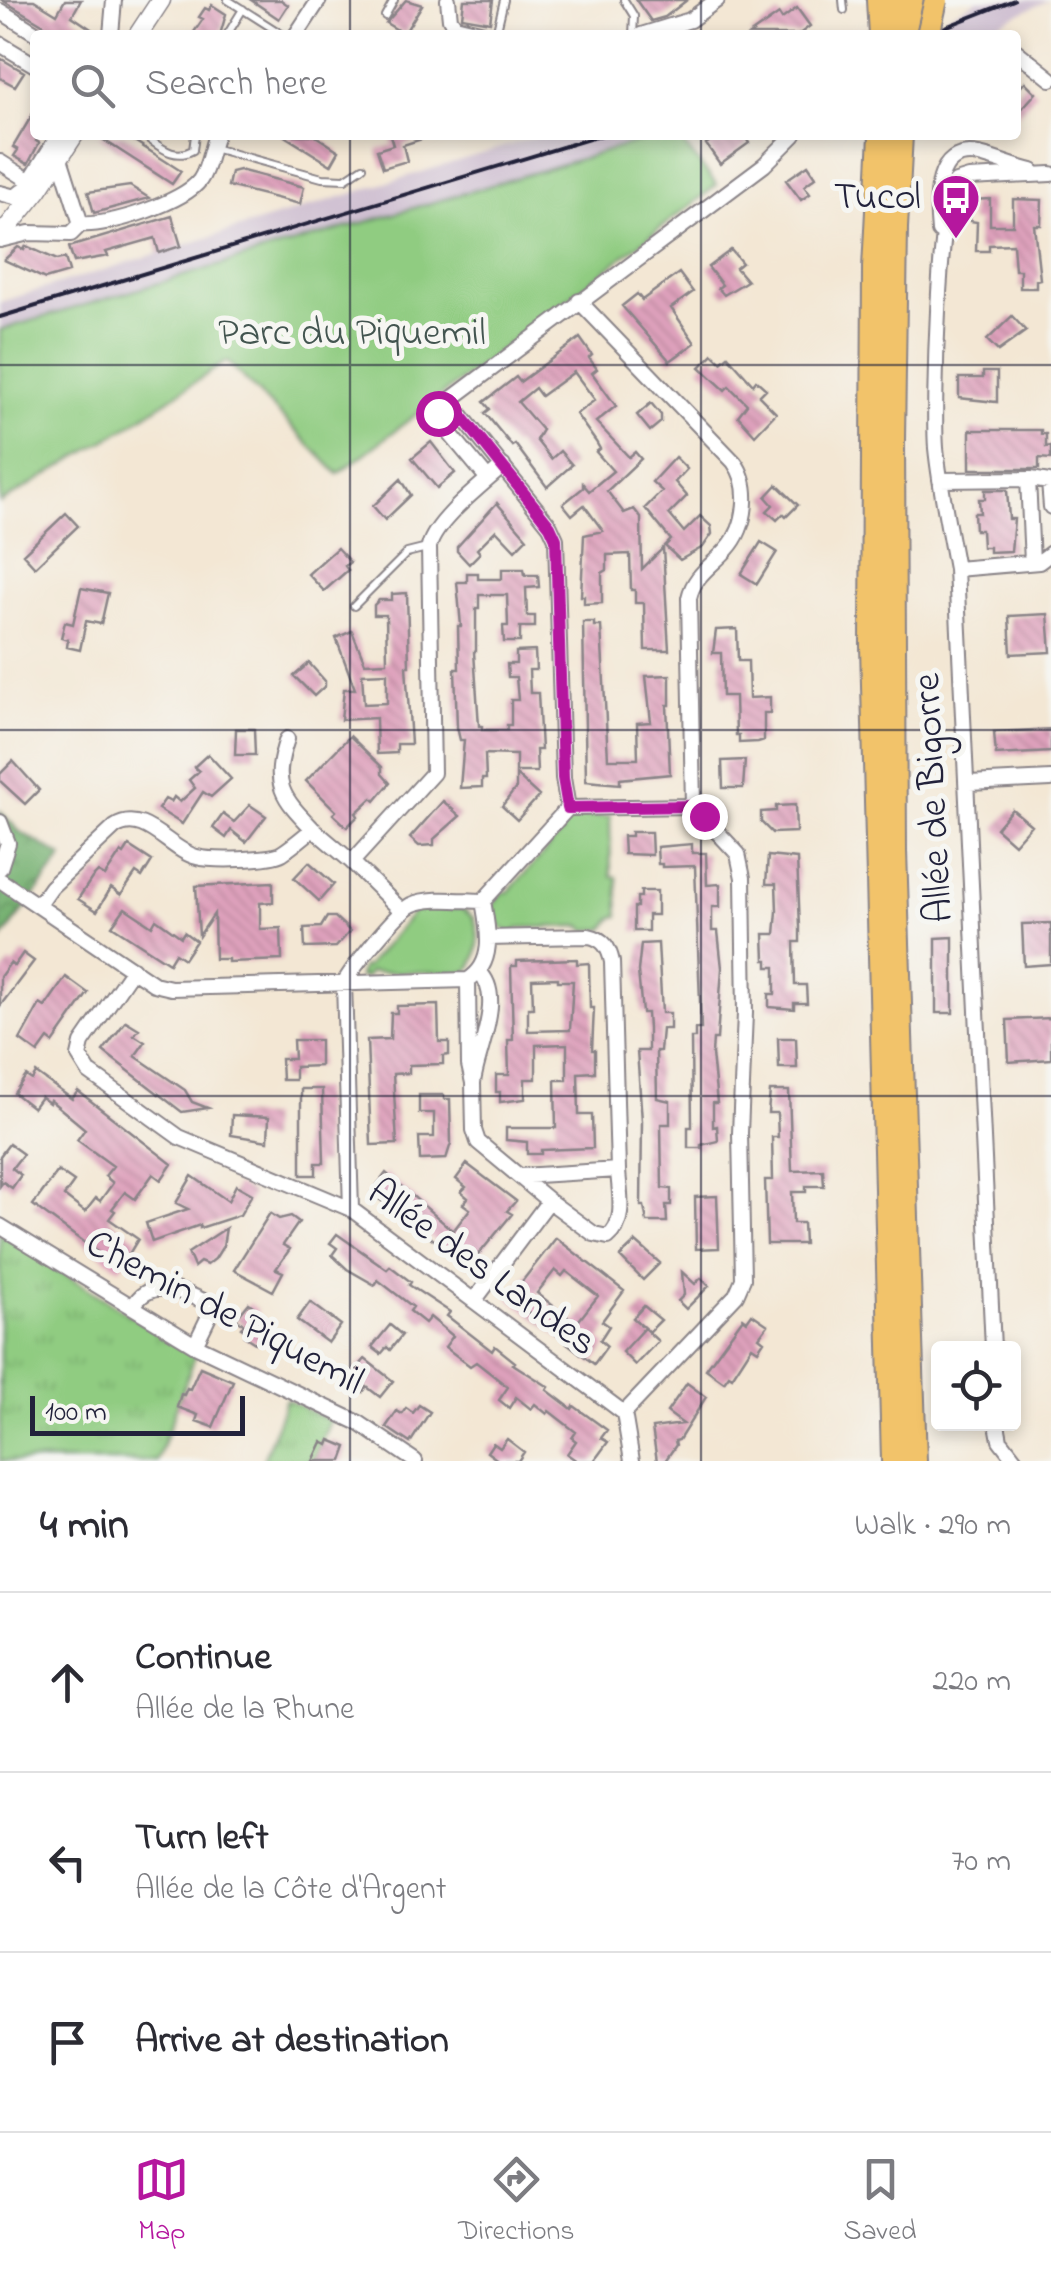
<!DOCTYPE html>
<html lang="en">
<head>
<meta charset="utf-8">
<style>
	body { margin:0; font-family:"Indie Flower",sans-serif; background:#f7f7f7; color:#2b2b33 }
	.controls { position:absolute; right:30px; bottom:30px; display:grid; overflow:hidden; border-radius:10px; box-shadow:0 5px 15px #0003 }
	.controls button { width:90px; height:90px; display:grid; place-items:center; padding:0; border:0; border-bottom:2px solid #e1e1e2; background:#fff; color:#2b2b33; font:50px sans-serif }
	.scale { position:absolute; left:30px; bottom:25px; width:215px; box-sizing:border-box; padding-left:10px; border:5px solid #22223b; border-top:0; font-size:28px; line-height:35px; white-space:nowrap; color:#22223b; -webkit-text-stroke:8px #f6f6f2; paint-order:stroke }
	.stop { position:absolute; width:30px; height:30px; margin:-22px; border:8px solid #b5179e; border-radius:50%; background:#fff }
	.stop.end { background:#b5179e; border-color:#fff; box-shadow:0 2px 10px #0008 }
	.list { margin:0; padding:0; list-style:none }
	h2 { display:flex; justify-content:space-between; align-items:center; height:130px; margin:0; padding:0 40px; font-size:42px }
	h2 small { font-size:32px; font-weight:400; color:#7c7c81 }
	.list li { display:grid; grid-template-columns:65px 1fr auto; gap:30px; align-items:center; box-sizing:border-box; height:180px; padding:0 40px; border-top:2px solid #e1e1e2 }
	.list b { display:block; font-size:38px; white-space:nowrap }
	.list p { margin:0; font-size:32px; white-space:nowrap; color:#7c7c81 }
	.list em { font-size:32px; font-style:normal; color:#7c7c81 }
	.icon { flex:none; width:55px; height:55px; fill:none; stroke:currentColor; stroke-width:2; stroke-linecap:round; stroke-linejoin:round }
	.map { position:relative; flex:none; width:1051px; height:1461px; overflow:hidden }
	.search { position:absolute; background:#fff; box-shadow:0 5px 15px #0003; left:30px; right:30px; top:30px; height:110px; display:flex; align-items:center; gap:25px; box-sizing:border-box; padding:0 35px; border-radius:10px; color:#7c7c81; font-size:38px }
	.sheet { height:670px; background:#fff }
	nav { display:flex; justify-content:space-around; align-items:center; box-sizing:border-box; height:140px; border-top:2px solid #e1e1e2; background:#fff; font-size:28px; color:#7c7c81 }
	nav a { display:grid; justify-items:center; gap:5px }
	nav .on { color:#b5179e }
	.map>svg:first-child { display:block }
	.railway { fill:#cebed0 }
	.grass { fill:url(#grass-tufts); stroke:#59775e; stroke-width:2.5 }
	.forest { fill:url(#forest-crowns); stroke:#4b6955; stroke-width:2.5 }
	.park { fill:#90cc81; stroke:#59775e; stroke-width:2.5 }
	.building { fill:url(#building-back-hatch); fill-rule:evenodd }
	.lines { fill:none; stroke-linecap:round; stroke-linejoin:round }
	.service-casing { stroke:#8a8488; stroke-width:10 }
	.minor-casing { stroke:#8a8488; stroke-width:18 }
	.tertiary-casing { stroke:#8a8488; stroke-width:21 }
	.trunk-casing { stroke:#8a8488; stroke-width:26 }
	.service { stroke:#fff; stroke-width:6 }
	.minor { stroke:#fff; stroke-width:14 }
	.tertiary { stroke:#fff; stroke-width:18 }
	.trunk { stroke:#f2c36a; stroke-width:22 }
	.rail { stroke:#22223b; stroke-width:4 }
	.trunk-bridge-casing { stroke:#8a8488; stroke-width:26; stroke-linecap:butt }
	.trunk-bridge { stroke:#f2c36a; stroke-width:22 }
	.route { stroke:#b5179e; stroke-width:12 }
	.grid { fill:none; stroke:#22223b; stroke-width:2.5; stroke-opacity:0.55 }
	.labels { text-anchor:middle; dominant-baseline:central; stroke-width:10; stroke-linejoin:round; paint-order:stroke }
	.poi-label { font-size:40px; fill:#22223b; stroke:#f6f6f2; text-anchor:end }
	.park-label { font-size:40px; fill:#435550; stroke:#f6f6f2 }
	.street-label { font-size:40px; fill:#22223b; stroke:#f6f6f2 }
</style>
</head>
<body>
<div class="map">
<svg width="1051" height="1461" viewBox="0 0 1051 1461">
	<defs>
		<pattern id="grass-tufts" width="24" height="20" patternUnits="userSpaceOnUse" patternTransform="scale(2.5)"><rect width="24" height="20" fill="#90cc81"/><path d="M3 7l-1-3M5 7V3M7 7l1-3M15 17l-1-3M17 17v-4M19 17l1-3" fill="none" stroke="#7caf70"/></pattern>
		<pattern id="forest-crowns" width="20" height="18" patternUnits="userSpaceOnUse" patternTransform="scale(2.5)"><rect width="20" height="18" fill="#74b06f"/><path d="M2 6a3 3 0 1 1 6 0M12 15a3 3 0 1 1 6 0" fill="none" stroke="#5f8f5c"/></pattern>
		<pattern id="building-back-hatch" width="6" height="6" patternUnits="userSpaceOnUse" patternTransform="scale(2.5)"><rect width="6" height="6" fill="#dea1bc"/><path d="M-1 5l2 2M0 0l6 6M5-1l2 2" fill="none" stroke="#be8aa2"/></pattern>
	</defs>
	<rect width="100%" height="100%" fill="#f6f6f2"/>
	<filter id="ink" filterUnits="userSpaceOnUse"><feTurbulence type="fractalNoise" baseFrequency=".01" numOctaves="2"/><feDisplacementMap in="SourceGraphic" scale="20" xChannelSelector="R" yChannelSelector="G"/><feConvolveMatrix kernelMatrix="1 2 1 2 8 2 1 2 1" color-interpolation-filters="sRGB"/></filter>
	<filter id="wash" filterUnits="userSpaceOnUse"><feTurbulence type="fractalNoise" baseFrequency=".0048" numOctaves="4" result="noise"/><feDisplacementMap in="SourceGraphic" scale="40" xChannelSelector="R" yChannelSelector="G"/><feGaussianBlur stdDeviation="2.25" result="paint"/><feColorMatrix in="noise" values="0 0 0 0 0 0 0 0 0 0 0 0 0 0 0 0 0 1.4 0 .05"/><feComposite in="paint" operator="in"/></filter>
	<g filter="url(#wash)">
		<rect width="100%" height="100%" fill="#f3e7d4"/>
		<path class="railway" d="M978,0H1049L976,34L943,35L947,15Z
			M542,135H661L0,330V302Z"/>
		<path class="grass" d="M0,1233L195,1356L157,1461H0Z
			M286,1399L330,1421L313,1461H263Z"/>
		<path class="forest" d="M0,811L19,831L63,857L0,942Z"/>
		<path class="park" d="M661,135H676L717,185L338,474L227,361L121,431L0,503V330Z
			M610,816L611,876L617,877L619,916L614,917L604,929L586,930L582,926L518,928L515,933C499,930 496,922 492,907L502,892H508L562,833L561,826L578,817Z
			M462,908L474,918C480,936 481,958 467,972H370L365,978L359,977L362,967H366L416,909Z"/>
		<g id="blocks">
			<path class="building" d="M2,0H34L57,14L65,0H81L72,16L100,35H61Z
				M251,0H281L288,5L279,19Z
				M406,0L422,5L404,34L386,23Z
				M464,0H493L490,22L462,17Z
				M636,0H687L665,17L651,21Z
				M212,5L226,14L220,35H192L203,19L199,17L205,8L209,10Z
				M797,8L810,26L798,35H749L779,14L782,19Z
				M0,58L24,72L15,86L0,78Z
				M1025,82L1036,93L1016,115V92Z
				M35,110V135H40L36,141L39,143L28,164L14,156L18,150L13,147Z
				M96,135H125L181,171L172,184Z
				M283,135H314L339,151L331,165Z
				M390,135H427L428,137L403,145L407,161L383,168L377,150L393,145Z
				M718,135H744L749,143L720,164L706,144Z
				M808,165L816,177L804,186L810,194L801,200L786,180Z
				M239,170L304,187L300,204L228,186L231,172Z
				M130,186L149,198L94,213L88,192Z
				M990,199V225H1013V199L1042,200L1041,225H1034L1040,279L1036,280V288H1020V270H1015L1013,244L989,245V251H976L977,222L970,221L971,200Z
				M172,216L181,246L159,253L155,238L106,252L108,256L74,262L69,247Z
				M26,246L57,260L65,258L69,272L45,279L4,260L18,247L24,250Z
				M731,250L742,263L736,268L747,281L724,295L718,288L722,285L708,267Z
				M679,273L693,292L671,308L695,343L670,361L622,306L637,294L642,300Z
				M1012,316L1026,331L998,351L987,340Z
				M580,338L592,355L589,358L597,369L592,373L616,406L596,422L629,457L635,452L641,459L607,491L624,513L634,509L641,518L642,569L663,548L669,650H645L644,603H635V590H631L630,554L607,555V570L602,573V603L584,604V596H581L584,535L603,531L584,505L572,515L563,504L583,488V484L589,491L613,471L596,452L600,449L596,442L576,414L595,400L574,372L541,396L535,388L518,402L542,430L536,440L551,459L560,451L572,465L547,487L515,444L512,446L485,413L490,409L484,402L516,377L520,382Z
				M713,354L721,362L728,356L753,384L756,380L766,389L759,396L776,413L755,435L738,416L747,404L729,386L725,390L700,367Z
				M983,372H997V402L959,398V378H983Z
				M651,403L661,415V422L650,431L637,415Z
				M970,430H1041V434H1046V447L1051,446V459L1039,458V469H970Z
				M431,442L455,473L437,488L412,458Z
				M675,457L687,469L675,482L687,496L669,514L684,532L700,516L711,526L712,534L703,547L680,560L665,546L671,540L645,508L662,491L652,482Z
				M401,479L411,495L385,520L373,506Z
				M777,485L798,505L786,517L783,514L777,520L767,511L773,505L766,497Z
				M985,490H1007L1009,519H1014L1011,551L989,552V547H982L981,530H975L974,513H980L979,499H985Z
				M497,503L527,538L515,550L496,530L477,549L480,553L469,564L457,551V547Z
				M66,513L78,526L35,567L23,554Z
				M761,542L777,552L757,584L741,574Z
				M337,548L350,562L345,566L348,570L324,591L308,574Z
				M502,569H524L525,575H538L539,587L526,588L527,616H535V627H520V642H504L503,626H508L507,595H479V608H476V651L474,652L479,726H482V730H507V725H511V700H518L516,677H508L507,664H516V652L535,651L536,670H529L530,693H538L541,750H536L537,772H516V755L485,754L486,779H482V787L460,788L464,740H460L457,727L455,669H459L458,626H461L457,582H467V573H478V579H502Z
				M81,588L108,593L101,624L86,621L80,650L67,647L68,640L61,638L65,622L73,624Z
				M407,593L409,666H406L411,744H397V753L377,754L376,718L341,720L344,689H355L336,638L352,631L365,663L387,662L386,615H374V605L379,600H392V594ZM387,673V703L364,704L362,674Z
				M1048,614L1051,652L1011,654L1009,616Z
				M583,622H594V626H601L608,759H638L637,723L651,722L646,676L670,675V705H667L670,774L620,779V784L586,781Z
				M737,629L738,661H748L749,698L770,697V713H764V740L758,742L739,743V735H736L735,696H722L721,653H713L716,630Z
				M309,663L325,681V686L314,696L294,676Z
				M236,729H254L255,755H235Z
				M1051,729V752L996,755L994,732Z
				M350,736L382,767V774L390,783L375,801L372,798L356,813L358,816L347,827L333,814L336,811L306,781Z
				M208,754L231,779L211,797L203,792L182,824L158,809L165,799L171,802L174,797L180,802L195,788L189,780L199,771L194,767Z
				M745,760L743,788H723L722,761Z
				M13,761L39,790L25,804L0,781V774Z
				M516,775L539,796L517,820L502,806L516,788Z
				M443,801L460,816L434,839V845L419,846L410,838Z
				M250,805L266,816L246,842L231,830L226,838L213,828L223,814L234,822Z
				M795,805L796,832L772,833L761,822V812L776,811V806Z
				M1012,809L1031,825L1014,844L996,828Z
				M631,832H651L652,855L624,854L623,836H631Z
				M692,844V853H706L707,885L720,884V907H712V931H718L722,968L717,1039H713L712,1054L717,1103H713V1127L717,1126L718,1141L701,1145V1148H688V1127H692L691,1038H695V1029H701L695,866L662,867V864H658L657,847Z
				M129,846L152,861L142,877L136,873L121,895L111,888L97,911L78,899L92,878L98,872L105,876L121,852L124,854Z
				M768,856L797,859L800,927V942H794L795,985H806L807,1003H794V1009L769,1007V994H775V967H768V960H765L764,934H775L777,911L776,884H766Z
				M309,862L334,884L319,901L294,878Z
				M273,882V902L260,903V929L281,928L282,960L228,962V959H215L214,914L199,936L196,886Z
				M641,891H657V915H648V931H634V907H637V897H641Z
				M125,908L152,926L156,919L181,937L184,932L196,941L184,959L175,953L169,963L112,926Z
				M327,917H335L350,931L336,947L305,948L304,928L321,927Z
				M1051,923V964L1024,966L1022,924Z
				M953,937V1013H936V938Z
				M658,943L662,1013H670V1029H662L660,1051H656L657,1098L670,1101V1124H661L662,1188L671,1189V1205H666L667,1222H647L644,1206H641L642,1121L637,1051H648V1029L647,1013H642L638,971L641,944Z
				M23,953L34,961L0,1006V977L10,963L14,966Z
				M577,959V964L589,963L590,1008H594L592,1050H595V1072L578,1073L579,1115H592L593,1148L541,1150V1154H527V1142L506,1140V1128H556L555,1080H567V1044L536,1045V1079H525V1099L500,1102V1092H496V1075H509L508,1040H513L511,966H517V961ZM558,978V981H573L570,1030L528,1031V1008H533L532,979Z
				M66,977L88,993L53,1043L48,1039L38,1053L20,1040L40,1004L45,1007Z
				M438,1005L439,1042H449V1055L443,1056V1064L409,1065V1073L393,1074L397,1144L371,1145L367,1040L390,1039L391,1013H397V1006Z
				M1051,1018V1059L1009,1062L1007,1020Z
				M126,1021L139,1029L134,1035L145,1042L135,1056L185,1090L192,1102L208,1108L182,1112L103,1051Z
				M778,1038H796L797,1068H779Z
				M293,1040H320V1066L295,1067V1080H282L281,1059H294Z
				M36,1073L72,1099L78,1091L172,1164L161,1180L153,1174L135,1199L125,1192L112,1209L115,1211L109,1219L138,1239L120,1269L33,1205L58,1171L74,1182L64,1196L85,1212L96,1198L100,1201L113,1183L105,1176L113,1166L77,1140L85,1129L50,1100L49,1103L41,1097L33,1108L14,1093L26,1076L32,1080Z
				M301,1089H322L324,1163H316V1175H301Z
				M770,1091H789L792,1171L823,1170L824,1186H806V1192H792L793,1223H803L804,1244H767L765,1180H773L772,1137H778L777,1113H768Z
				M419,1095H444V1099H450L451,1143L446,1159L420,1160L419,1137H434V1113H419Z
				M232,1115L269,1117L268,1141L231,1135Z
				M9,1144L23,1154L12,1168L21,1175L12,1188L3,1182L0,1186V1156Z
				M467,1164L516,1201L507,1211L512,1214L469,1266L371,1193L386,1173L453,1231L470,1209L463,1204L468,1198L461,1192L466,1187L456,1179Z
				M192,1176L228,1201L236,1185L252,1194L240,1215L200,1228V1225L152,1242L146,1223L188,1209L176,1203Z
				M717,1196L719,1248L696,1249L695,1197Z
				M270,1213L279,1219L291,1216L299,1222L283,1245L290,1249L276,1269L283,1272L273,1291L234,1270Z
				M226,1228L223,1246L215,1259L207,1265L200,1262L194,1267L188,1253Z
				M337,1234L387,1269L390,1266L411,1282L409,1285L450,1312L447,1316L451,1319L492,1351L495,1346L515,1362L513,1364L549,1387L547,1390L572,1409L574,1406L607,1430L601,1438L608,1442L594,1461H577L567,1454L576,1441L572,1438L576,1432L549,1411L547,1414L535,1404L531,1409L516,1397L509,1408L499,1400L508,1387L476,1362L470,1366L445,1347L453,1336L430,1317L425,1323L410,1311L413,1307L378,1280L375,1285L347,1269L332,1255L337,1248L330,1243Z
				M556,1238L624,1291L602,1321L609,1326L600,1340L607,1346L594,1364L509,1298ZM555,1270L562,1276L566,1271L598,1296L576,1324L537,1293Z
				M636,1242L660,1263L643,1280L620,1257Z
				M682,1272L695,1284L701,1278L709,1286L686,1309L678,1301L684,1295Z
				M310,1302L341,1325L328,1343L297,1320Z
				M249,1303L258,1310L255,1315L269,1325L255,1343L244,1336L247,1332L241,1328L244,1324L236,1319Z
				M644,1306L661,1320L649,1332L633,1318Z
				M752,1314L768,1325L759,1337L764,1341L758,1350L752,1346L732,1377L729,1375L724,1382L706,1369L743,1318L747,1321Z
				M390,1325L402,1335L390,1350L387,1347L381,1354L372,1347Z
				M644,1328L658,1341L635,1365L622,1352Z
				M365,1359L393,1381L380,1397L367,1387L363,1392L348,1380Z
				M200,1367L233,1381L213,1427L196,1421L198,1415L177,1407L181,1394L184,1395L187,1388L190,1389Z
				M687,1383L706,1397L679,1440L675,1441L676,1445L665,1461H657L652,1428L683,1424L667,1412Z
				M419,1405L430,1412L410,1443L386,1427L397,1411L402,1414L406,1408L413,1413Z
				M507,1439L524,1452L518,1461H499L487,1452L493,1443L500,1448Z
				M330,1440L347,1447L342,1461H313L322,1442L328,1445Z"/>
		</g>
	</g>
	<g filter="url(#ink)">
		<use href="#blocks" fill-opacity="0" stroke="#8a8488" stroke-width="2.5"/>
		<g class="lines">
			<g class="service-casing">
				<path id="service" d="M228,0L283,35
					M624,0L634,16L633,35
					M843,0L844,10
					M385,16L394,0
					M496,34L504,0
					M227,35L243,9
					M143,135C160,146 173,161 193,150
					M213,148L322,178L345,179L363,167
					M193,150L195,135
					M354,606L407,553L427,548"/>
			</g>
			<g class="minor-casing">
				<path id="minor" d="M448,0L450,19L455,26L492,35
					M0,11L39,35
					M111,35L114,0
					M296,35L319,0
					M641,35L690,20L717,0
					M0,44L35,65
					M1016,51L1051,79
					M60,158L81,224
					M0,162L30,181
					M38,190L30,185V181L59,135
					M0,193L15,197L30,185
					M939,231C936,202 933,146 979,155C997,159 1014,167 1032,171
					M0,240L29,233L71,234L81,224C108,227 184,202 200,180C209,167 210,150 216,135
					M579,301L734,462C752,486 747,527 727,549C712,566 694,575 689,598L693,806
					M449,400L550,526L556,539L563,778L568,808
					M488,479L442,424L439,413L442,406L764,165L794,135
					M1028,479L1032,562
					M940,480L1031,479L1049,482L1051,507
					M956,569L1039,562L1051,553
					M287,739C271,785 282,797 313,829
					M969,783L1051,779
					M0,822L8,843L0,868
					M352,862L403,912
					M0,880L154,984L171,988L468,980C496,963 488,929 483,901L568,808L693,806L738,854L743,878L745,1013L740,1133L743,1279L736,1295L624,1413
					M39,904L51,887L115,827C144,808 170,851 197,857C212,861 270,860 282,853C293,846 303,837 313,829L352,862L433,773L429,547C435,521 482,485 503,466
					M488,938L589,936C604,939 609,948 612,962L618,1170
					M133,969L82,1043L79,1056L89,1072L179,1137L351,1209L624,1413
					M468,980L469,1065L473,1083C476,1053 506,996 479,972
					M473,1083L474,1130L478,1142L549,1201L474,1301
					M521,1176L618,1170C619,1192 627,1222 608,1237L594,1234L549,1201
					M351,1209L344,983C353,967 396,913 411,905C430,896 462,901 483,901
					M0,1226L195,1345L359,1423L415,1461
					M133,1307C151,1273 188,1294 214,1306L195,1345
					M993,1348L956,569C949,529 940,488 936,448C933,410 938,202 956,182L969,178L1051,174
					M624,1413L632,1461
					M997,1424L1000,1440L1016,1461"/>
			</g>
			<g class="tertiary-casing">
				<path id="tertiary" d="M138,35L161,0
					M0,237L38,190L74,135"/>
			</g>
			<g class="trunk-casing">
				<path id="trunk" d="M878,0L880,35
					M892,35L897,0
					M913,35L918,0
					M881,135L874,268L872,646L893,1461
					M901,135L896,228L893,440L895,851L915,1461"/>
			</g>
			<use href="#service" class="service"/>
			<use href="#minor" class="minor"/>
			<use href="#tertiary" class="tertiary"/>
			<use href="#trunk" class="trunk"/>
			<path class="rail" d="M925,35L1014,0
				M0,317L602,135"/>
			<g class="trunk-bridge-casing">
				<path id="trunk-bridge" d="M928,35L936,0"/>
			</g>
			<use href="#trunk-bridge" class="trunk-bridge"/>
		</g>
	</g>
	<g class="lines" filter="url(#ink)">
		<path class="route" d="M438,413L449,400L550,526L556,539L563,778L568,808L693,806L704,816"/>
	</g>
	<path class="grid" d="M350,0V35M701,0V35M350,135V1461M701,135V1461M0,365H1051M0,730H1051M0,1096H1051"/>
	<defs>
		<g id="bus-pin" transform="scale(2.5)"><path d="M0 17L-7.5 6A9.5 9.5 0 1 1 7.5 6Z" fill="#b5179e" stroke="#f6f6f2"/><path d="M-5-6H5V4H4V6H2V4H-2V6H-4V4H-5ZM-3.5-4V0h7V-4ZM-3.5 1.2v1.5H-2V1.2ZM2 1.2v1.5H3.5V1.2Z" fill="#fff"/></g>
	</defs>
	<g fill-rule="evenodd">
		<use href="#bus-pin" x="956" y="198"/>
	</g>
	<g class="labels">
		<g class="poi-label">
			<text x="921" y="198">Tucol</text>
		</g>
		<g class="park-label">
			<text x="352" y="334">Parc du Piquemil</text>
		</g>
		<g class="street-label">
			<text transform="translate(935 798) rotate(-93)">Allée de Bigorre</text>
			<text transform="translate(481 1269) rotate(36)">Allée des Landes</text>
			<text transform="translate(224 1314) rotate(28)">Chemin de Piquemil</text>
		</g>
	</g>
</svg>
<div class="controls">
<button><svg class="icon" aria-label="locate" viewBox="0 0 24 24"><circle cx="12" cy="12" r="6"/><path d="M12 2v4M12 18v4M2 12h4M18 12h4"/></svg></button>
</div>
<div class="scale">100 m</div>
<div class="stop" style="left:438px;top:413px"></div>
<div class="stop end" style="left:704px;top:816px"></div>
<div class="search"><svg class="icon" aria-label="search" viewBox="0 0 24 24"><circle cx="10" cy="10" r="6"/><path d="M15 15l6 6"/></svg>Search here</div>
</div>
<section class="sheet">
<h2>4 min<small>Walk · 290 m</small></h2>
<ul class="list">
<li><svg class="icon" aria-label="ahead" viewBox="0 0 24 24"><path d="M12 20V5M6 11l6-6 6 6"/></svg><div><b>Continue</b><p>Allée de la Rhune</p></div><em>220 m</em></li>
<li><svg class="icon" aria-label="left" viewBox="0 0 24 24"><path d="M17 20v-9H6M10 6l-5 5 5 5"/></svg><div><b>Turn left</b><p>Allée de la Côte d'Argent</p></div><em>70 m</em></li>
<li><svg class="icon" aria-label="arrive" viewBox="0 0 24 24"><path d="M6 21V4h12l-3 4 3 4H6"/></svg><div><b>Arrive at destination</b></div></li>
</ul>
</section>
<nav>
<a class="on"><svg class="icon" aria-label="map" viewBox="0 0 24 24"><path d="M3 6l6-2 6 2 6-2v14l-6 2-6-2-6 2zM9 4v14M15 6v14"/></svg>Map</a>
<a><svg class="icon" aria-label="directions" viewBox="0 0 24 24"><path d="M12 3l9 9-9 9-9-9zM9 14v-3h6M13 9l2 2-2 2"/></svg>Directions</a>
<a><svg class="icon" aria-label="saved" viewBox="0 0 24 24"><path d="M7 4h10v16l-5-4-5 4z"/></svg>Saved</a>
</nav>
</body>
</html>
